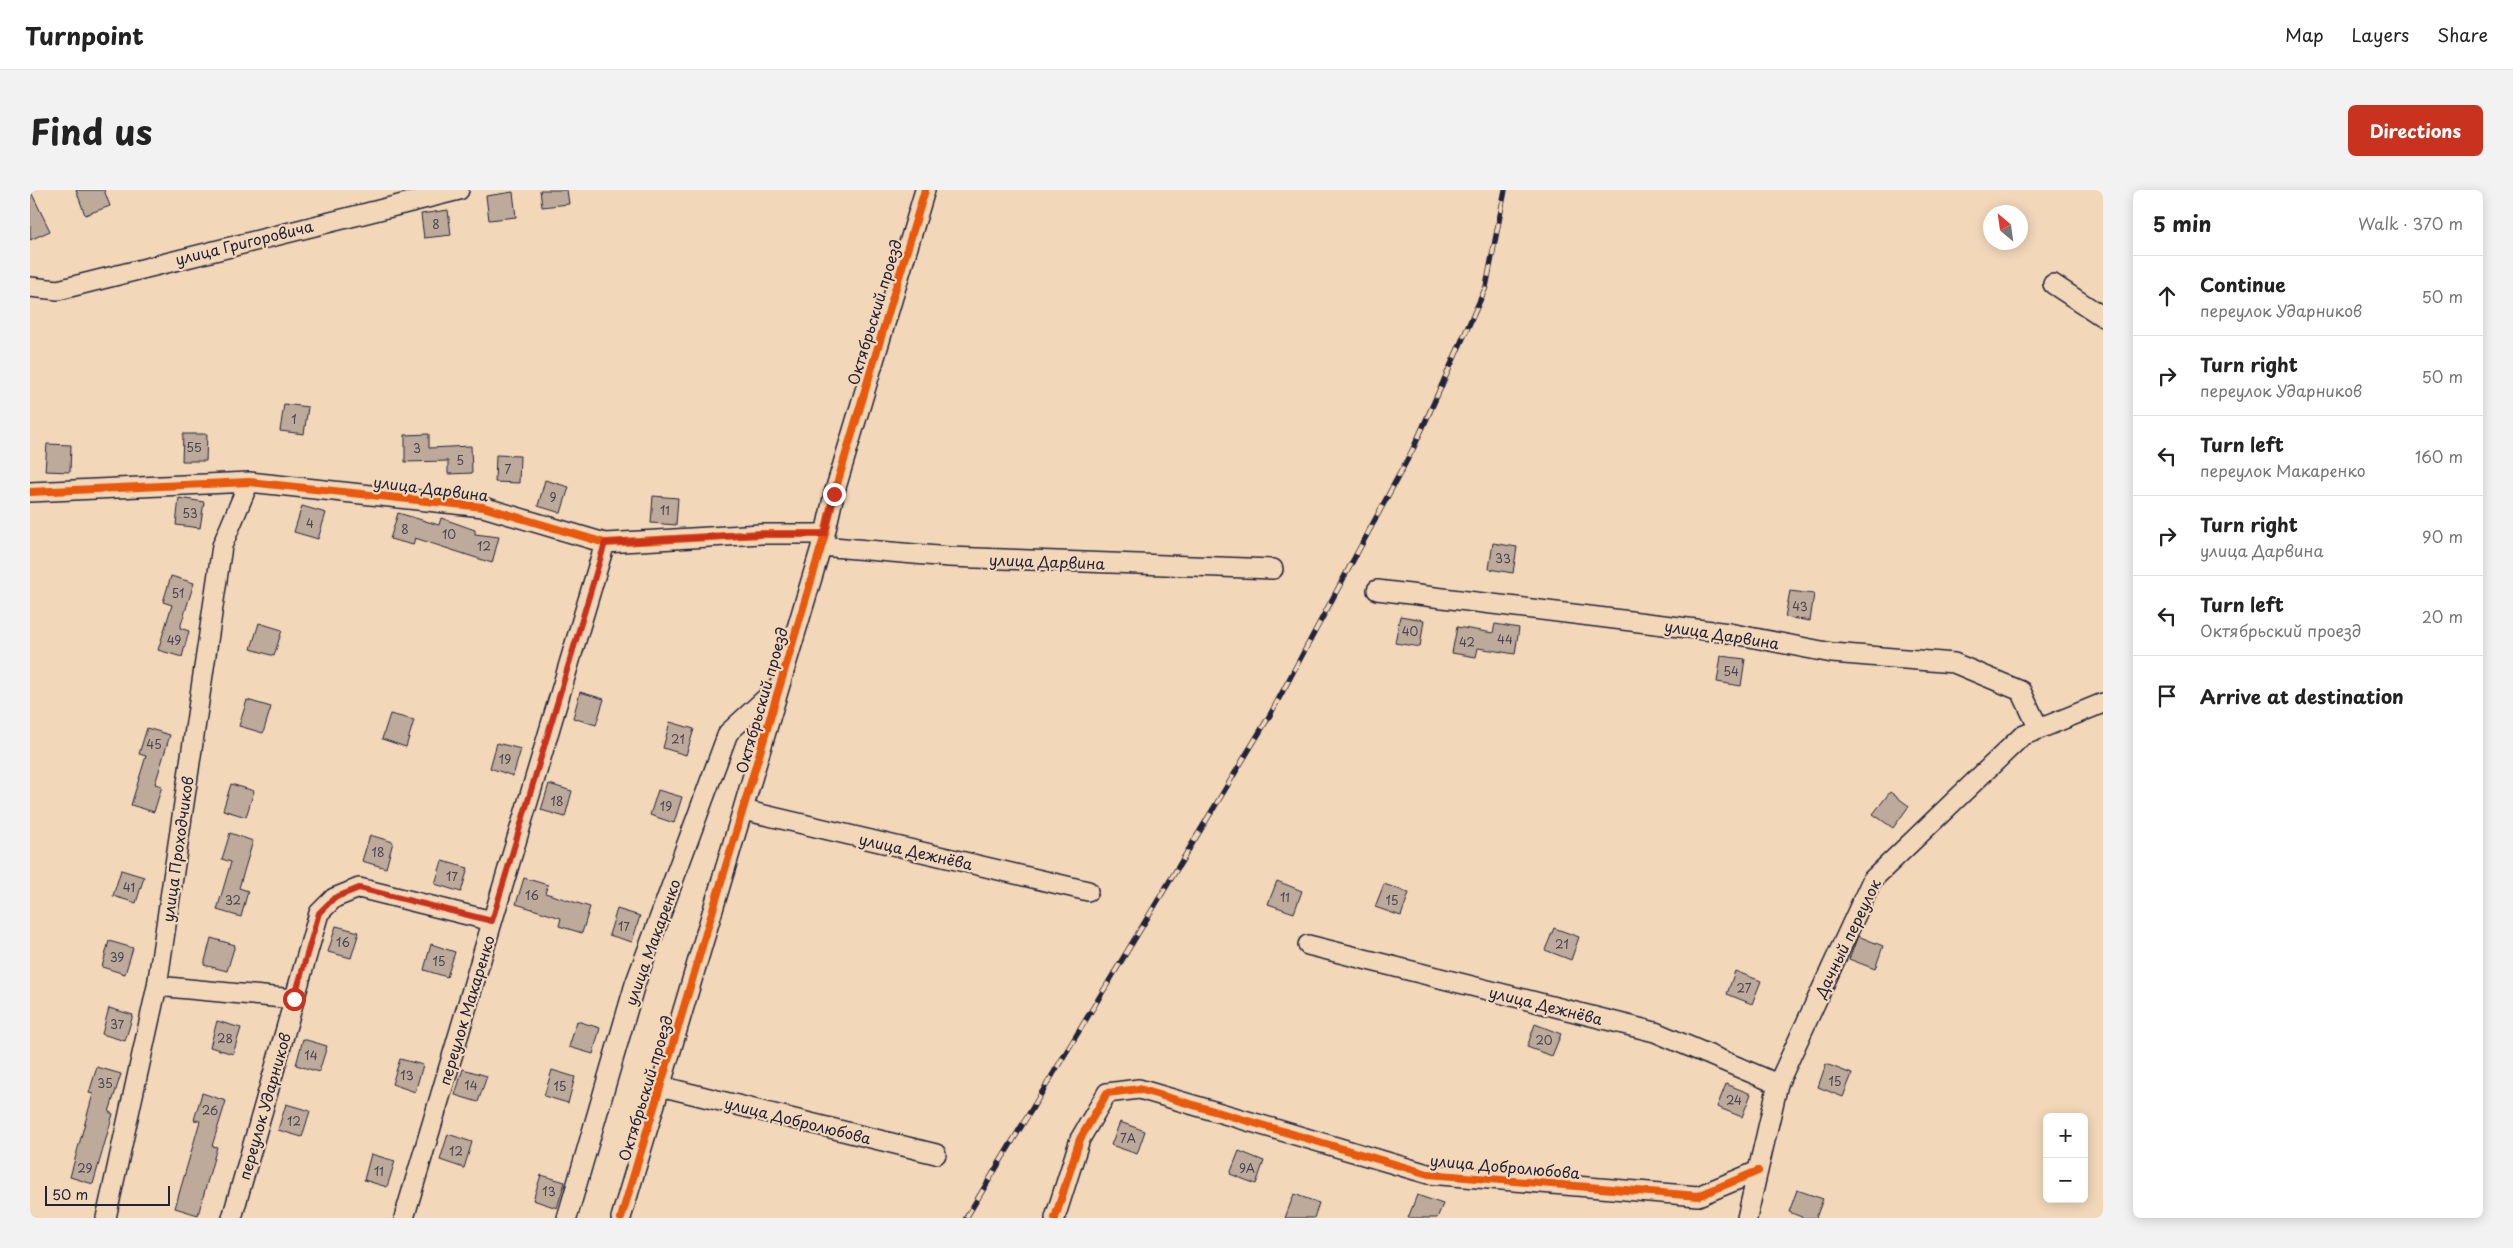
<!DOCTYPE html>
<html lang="en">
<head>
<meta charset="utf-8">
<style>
	body { margin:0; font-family:"Playpen Sans",sans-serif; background:#f2f2f2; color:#222 }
	.controls { position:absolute; right:15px; bottom:15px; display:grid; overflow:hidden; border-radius:8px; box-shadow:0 2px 12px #0003 }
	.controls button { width:45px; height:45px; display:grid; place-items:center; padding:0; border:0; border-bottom:1px solid #e0e0e0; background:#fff; color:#222; font:25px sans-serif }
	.compass { position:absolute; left:1953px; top:15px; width:45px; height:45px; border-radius:50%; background:#fff; box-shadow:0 2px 12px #0003; rotate:331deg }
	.scale { position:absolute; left:15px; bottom:12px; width:125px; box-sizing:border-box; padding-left:5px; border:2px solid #22223b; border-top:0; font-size:14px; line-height:18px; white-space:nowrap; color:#22223b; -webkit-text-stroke:4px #f2d7b9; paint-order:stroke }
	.stop { position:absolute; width:15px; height:15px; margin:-11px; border:4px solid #c8321e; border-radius:50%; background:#fff }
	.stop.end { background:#c8321e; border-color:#fff; box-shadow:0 1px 5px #0008 }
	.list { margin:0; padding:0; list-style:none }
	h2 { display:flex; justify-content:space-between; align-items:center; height:65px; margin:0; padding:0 20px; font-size:21px }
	h2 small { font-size:16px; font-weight:400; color:#767676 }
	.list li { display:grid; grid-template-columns:32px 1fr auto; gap:15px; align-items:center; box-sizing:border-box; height:80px; padding:0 20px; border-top:1px solid #e0e0e0 }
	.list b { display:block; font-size:19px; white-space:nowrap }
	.list p { margin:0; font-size:16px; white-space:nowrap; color:#767676 }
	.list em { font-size:16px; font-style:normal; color:#767676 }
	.icon { flex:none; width:28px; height:28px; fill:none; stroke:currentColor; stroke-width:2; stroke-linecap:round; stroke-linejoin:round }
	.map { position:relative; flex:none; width:2073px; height:1028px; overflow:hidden; border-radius:8px }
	header { display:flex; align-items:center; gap:30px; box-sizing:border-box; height:70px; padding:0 25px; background:#fff; border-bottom:1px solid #e0e0e0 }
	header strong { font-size:24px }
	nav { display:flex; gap:28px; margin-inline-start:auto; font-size:18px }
	.intro { display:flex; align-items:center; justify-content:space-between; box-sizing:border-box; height:120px; padding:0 30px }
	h1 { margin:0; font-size:35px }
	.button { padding:12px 22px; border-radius:8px; background:#c8321e; color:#fff; font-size:18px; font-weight:700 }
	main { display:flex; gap:30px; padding:0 30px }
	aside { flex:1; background:#fff; border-radius:8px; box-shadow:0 2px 12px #0003 }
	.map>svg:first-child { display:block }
	.building { fill:#beaa9a; stroke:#22223b }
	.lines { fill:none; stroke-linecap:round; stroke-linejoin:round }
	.minor-casing { stroke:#22223b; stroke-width:22 }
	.minor { stroke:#f2d7b9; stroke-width:19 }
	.rail-casing { stroke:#22223b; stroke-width:5.5 }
	.rail { stroke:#f2d7b9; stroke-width:4; stroke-dasharray:11; stroke-linecap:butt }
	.cycleway-casing { stroke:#f2d7b9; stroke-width:11 }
	.cycleway { stroke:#e8590c; stroke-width:8 }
	.route { stroke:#c8321e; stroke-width:6 }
	.labels { text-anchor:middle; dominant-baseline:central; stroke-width:4.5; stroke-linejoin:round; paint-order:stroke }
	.number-label { font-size:12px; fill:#494453 }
	.street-label { font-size:15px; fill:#22223b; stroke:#f2d7b9 }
</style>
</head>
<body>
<header>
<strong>Turnpoint</strong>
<nav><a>Map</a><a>Layers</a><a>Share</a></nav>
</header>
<div class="intro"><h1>Find us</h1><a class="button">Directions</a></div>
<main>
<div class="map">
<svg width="2073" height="1028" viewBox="0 0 2073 1028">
	<rect width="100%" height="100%" fill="#f2d7b9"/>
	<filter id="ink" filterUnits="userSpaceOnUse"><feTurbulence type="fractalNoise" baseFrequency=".02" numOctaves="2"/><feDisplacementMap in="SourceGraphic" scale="10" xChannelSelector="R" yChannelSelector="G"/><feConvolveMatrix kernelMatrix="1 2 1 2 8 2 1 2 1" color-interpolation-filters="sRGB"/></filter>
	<g filter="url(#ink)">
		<path class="building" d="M0,0L20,41L0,50Z
			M46,0H74L80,16L55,25Z
			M510,0H537L539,14L512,17Z
			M483,2L486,27L459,30L456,6Z
			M418,20L421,45L394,48L391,24Z
			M254,214L278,217L274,244L250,241Z
			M153,244H177L176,271H152Z
			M399,244V258L441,256L442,283L418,284V271L375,272V245Z
			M17,254L41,255L40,282L15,281Z
			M466,265L490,266L489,293L465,292Z
			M515,290L539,297L531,323L508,316Z
			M623,306L648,308L646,335L621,333Z
			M149,308L174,312L170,338L146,335Z
			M272,316L296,323L288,349L264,342Z
			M368,323L409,335L411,328L445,340V344L469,347L462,373L385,348L383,355L360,349Z
			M1463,353L1487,357L1483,383L1459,379Z
			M141,386L164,393L150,438L159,441L152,467L128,460L142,415L133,412Z
			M1760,401L1784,404L1780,431L1755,427Z
			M1370,426L1394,430L1390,457L1365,453Z
			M229,433L252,440L244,466L221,459Z
			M1465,434L1489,438L1485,464L1448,458L1446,467L1422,463L1427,437L1463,443Z
			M1691,466L1715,469L1711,496L1687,492Z
			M550,502L574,509L566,535L543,528Z
			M217,510L241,517L233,543L209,536Z
			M360,524L384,530L376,557L352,549Z
			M640,532L664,539L656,565L633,558Z
			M117,538L140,545L125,594L132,596L124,622L101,615L116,566L109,564Z
			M467,553L491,559L483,586L460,578Z
			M201,594L224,601L216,627L193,620Z
			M519,594L542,601L535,627L511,620Z
			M628,600L652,607L644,633L620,625Z
			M1860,602L1879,616L1863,638L1843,624Z
			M200,643L223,651L209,698L218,701L211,727L187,720L201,672L192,669Z
			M340,645L363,652L356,678L332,671Z
			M412,671L438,678L431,702L405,694Z
			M91,680L114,687L106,713L83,706Z
			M494,688L518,695L515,703L560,717L552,743L529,736L531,728L486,714Z
			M1247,691L1272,701L1264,723L1238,714Z
			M1354,694L1379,703L1371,726L1345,717Z
			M587,719L610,726L602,752L579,745Z
			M306,736L329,742L321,768L298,762Z
			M1524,738L1549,747L1541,770L1515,760Z
			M1828,746L1853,756L1845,779L1819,769Z
			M181,748L205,755L197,781L174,775Z
			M79,751L103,758L95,784L72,777Z
			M401,754L425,762L417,787L394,780Z
			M1705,781L1731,791L1722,814L1697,804Z
			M79,818L103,825L95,851L72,844Z
			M187,831L211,838L203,864L180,857Z
			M547,831L570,838L563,864L539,857Z
			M1505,834L1531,844L1522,866L1497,857Z
			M273,849L297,856L289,882L266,875Z
			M370,869L393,875L385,902L362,894Z
			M1796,874L1822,884L1813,907L1788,897Z
			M67,877L91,884L79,922L83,924L63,994L40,987L63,904L59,903Z
			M433,879L457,886L448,912L425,905Z
			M522,880L545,887L538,913L514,906Z
			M1696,894L1721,904L1712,927L1687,917Z
			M172,903L196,911L182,956L187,957L168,1025L145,1018L170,931L164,930Z
			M256,914L280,921L272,947L248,940Z
			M1090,932L1115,941L1107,964L1081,955Z
			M418,944L442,952L434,978L410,970Z
			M1209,961L1234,971L1226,994L1200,984Z
			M341,964L365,971L357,997L334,990Z
			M511,985L535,992L527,1018L503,1010Z
			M1767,1000L1793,1009L1786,1028H1774L1759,1022Z
			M1264,1004L1289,1013L1284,1028H1255Z
			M1387,1005L1413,1014L1407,1028H1378Z"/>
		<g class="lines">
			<g class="minor-casing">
				<path id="minor" d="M2023,94L2073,127
					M0,97L28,100L429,0
					M0,302L219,292L453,317L575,353L731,344H795
					M791,356L919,367L1243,379
					M1347,400L1699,443L1802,463L1924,473L1991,501L2009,539
					M713,620L1058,701
					M1278,755L1625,842L1748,894
					M127,796L264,809
					M630,896L906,964
					M76,1028L127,796L192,356L219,292
					M202,1028L289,723L304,708L329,698L462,731
					M374,1028L575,353
					M537,1028L605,794L698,543L748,497
					M591,1028L795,344L804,304L895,0
					M1025,1028L1050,949L1077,903L1109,899L1398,984L1668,1006L1728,981
					M1717,1028L1748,894L1842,690L1992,546L2073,513"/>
			</g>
			<use href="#minor" class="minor"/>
			<g class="rail-casing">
				<path id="rail" d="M936,1028L1240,525L1383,259L1456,97L1475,0"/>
			</g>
			<use href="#rail" class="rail"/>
			<g class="cycleway-casing">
				<path id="cycleway" d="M0,302L219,292L453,317L575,353L731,344H795
					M591,1028L795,344L804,304L895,0
					M1025,1028L1050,949L1077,903L1109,899L1398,984L1668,1006L1728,981"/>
			</g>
			<use href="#cycleway" class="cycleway"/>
		</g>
	</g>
	<g class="lines" filter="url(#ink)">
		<path class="route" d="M264,809L289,723L304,708L329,698L462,731L575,353L731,344H795L804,304"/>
	</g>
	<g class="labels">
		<g class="number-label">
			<text x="406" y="34">8</text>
			<text x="264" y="229">1</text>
			<text x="164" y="257">55</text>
			<text x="387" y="258">3</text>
			<text x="430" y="270">5</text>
			<text x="478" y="279">7</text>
			<text x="523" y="307">9</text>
			<text x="635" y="320">11</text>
			<text x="160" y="323">53</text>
			<text x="280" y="333">4</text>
			<text x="375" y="339">8</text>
			<text x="419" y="344">10</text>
			<text x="454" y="356">12</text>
			<text x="1473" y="368">33</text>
			<text x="148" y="403">51</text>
			<text x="1770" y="416">43</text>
			<text x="1380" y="441">40</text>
			<text x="1475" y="449">44</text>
			<text x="144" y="450">49</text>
			<text x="1437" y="452">42</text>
			<text x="1701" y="481">54</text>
			<text x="648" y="549">21</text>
			<text x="124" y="554">45</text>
			<text x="475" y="569">19</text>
			<text x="527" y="611">18</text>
			<text x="636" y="616">19</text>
			<text x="348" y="662">18</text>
			<text x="422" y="686">17</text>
			<text x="99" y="697">41</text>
			<text x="502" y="705">16</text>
			<text x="1255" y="707">11</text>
			<text x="203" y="710">32</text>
			<text x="1362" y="710">15</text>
			<text x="594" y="736">17</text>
			<text x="313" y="752">16</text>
			<text x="1532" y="754">21</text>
			<text x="87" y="767">39</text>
			<text x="409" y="771">15</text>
			<text x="1714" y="798">27</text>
			<text x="87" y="834">37</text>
			<text x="195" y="848">28</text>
			<text x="1514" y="850">20</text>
			<text x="281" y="865">14</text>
			<text x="377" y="885">13</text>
			<text x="1805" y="891">15</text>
			<text x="75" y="893">35</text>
			<text x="441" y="895">14</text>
			<text x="530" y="896">15</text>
			<text x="1704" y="910">24</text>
			<text x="180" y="920">26</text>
			<text x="264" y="931">12</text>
			<text x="1098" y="948">7А</text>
			<text x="426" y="961">12</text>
			<text x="55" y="978">29</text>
			<text x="1217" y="978">9А</text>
			<text x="349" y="981">11</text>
			<text x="519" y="1001">13</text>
		</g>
		<g class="street-label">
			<text transform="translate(214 52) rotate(-14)">улица Григоровича</text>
			<text transform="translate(844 122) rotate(-73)">Октябрьский проезд</text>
			<text transform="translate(401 298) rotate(7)">улица Дарвина</text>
			<text transform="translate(1017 371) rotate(2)">улица Дарвина</text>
			<text transform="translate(1692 444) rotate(9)">улица Дарвина</text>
			<text transform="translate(731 510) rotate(-74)">Октябрьский проезд</text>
			<text transform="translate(147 659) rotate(-82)">улица Проходчиков</text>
			<text transform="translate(886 661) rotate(13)">улица Дежнёва</text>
			<text transform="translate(1817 748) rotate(-64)">Дачный переулок</text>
			<text transform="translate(622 752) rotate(-70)">улица Макаренко</text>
			<text transform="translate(1516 815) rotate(14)">улица Дежнёва</text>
			<text transform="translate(436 820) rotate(-73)">переулок Макаренко</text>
			<text transform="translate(615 898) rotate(-73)">Октябрьский проезд</text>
			<text transform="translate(234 916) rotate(-74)">переулок Ударников</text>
			<text transform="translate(768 930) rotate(14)">улица Добролюбова</text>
			<text transform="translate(1475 976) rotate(5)">улица Добролюбова</text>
		</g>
	</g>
</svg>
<div class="controls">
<button>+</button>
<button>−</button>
</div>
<svg class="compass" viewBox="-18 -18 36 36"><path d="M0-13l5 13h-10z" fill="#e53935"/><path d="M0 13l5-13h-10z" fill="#767676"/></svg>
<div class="scale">50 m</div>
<div class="stop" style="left:264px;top:809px"></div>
<div class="stop end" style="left:804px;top:304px"></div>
</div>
<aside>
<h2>5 min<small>Walk · 370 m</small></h2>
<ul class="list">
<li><svg class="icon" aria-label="ahead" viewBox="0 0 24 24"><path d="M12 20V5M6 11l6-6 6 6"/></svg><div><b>Continue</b><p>переулок Ударников</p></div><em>50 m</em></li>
<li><svg class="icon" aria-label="right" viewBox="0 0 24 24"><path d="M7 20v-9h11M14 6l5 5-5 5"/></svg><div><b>Turn right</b><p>переулок Ударников</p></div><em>50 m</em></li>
<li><svg class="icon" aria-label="left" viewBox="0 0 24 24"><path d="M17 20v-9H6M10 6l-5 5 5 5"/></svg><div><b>Turn left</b><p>переулок Макаренко</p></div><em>160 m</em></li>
<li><svg class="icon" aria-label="right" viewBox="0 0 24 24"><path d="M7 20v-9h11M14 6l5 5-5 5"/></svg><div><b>Turn right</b><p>улица Дарвина</p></div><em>90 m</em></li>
<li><svg class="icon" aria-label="left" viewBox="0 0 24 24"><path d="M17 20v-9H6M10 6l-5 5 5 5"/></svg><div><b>Turn left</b><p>Октябрьский проезд</p></div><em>20 m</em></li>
<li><svg class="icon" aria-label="arrive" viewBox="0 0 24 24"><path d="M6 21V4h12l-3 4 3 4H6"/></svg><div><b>Arrive at destination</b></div></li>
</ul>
</aside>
</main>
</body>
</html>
